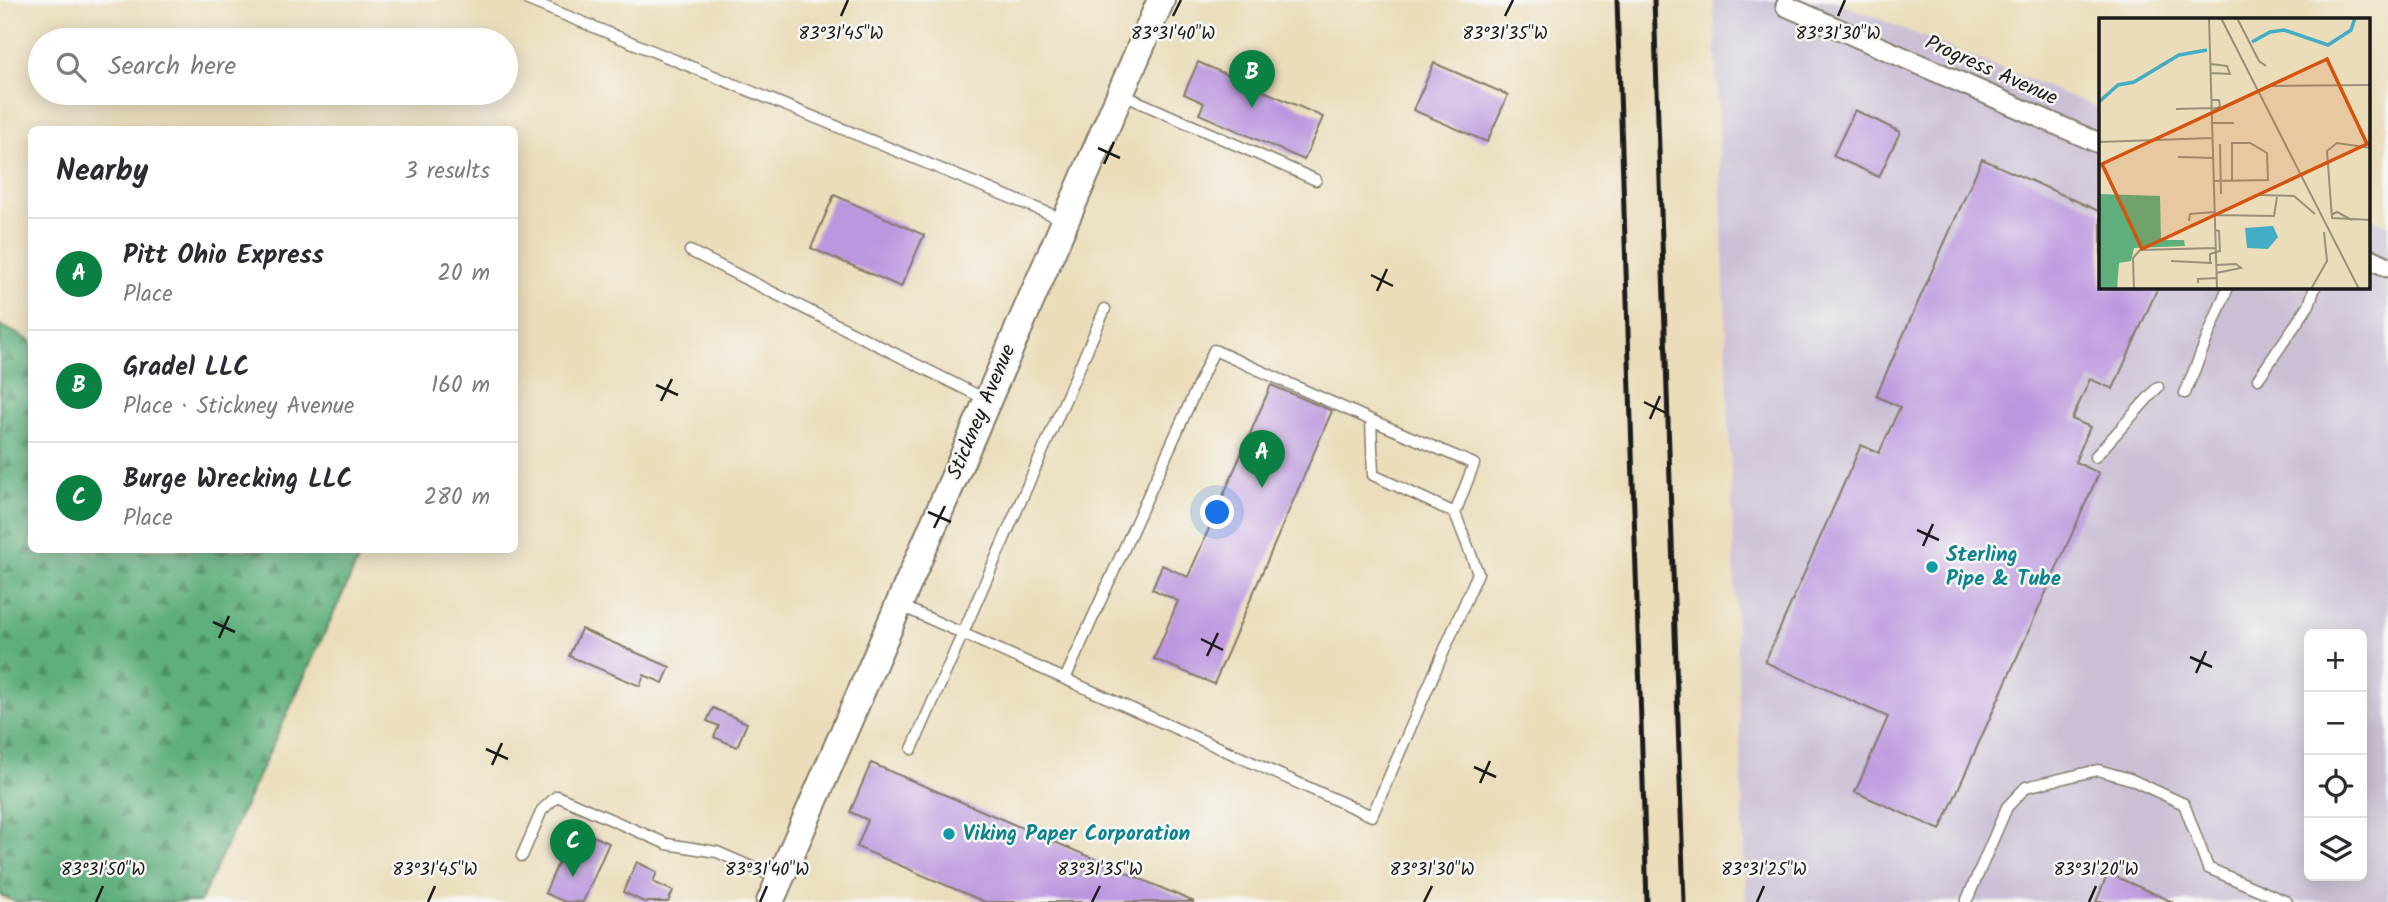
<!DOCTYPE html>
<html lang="en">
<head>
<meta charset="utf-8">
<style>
	body { margin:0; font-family:Kalam,sans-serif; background:#f2f2f3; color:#2b2b33 }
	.controls { position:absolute; right:21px; bottom:21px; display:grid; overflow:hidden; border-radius:10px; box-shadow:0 4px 18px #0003 }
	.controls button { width:63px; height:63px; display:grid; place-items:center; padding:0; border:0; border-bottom:2px solid #e1e1e2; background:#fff; color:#2b2b33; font:35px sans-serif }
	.you { position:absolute; left:1218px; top:513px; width:24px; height:24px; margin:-18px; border:5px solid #fff; border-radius:50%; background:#1a73e8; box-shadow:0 0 0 10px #1a73e833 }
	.badge { display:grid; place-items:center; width:46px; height:46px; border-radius:50%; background:#0b8043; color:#fff; font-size:23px; font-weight:700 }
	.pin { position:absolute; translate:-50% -58px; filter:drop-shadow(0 2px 4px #0008) }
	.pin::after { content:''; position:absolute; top:37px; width:24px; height:21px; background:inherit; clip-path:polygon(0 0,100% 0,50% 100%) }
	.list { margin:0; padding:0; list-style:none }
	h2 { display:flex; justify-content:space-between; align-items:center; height:91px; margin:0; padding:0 28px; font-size:30px }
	h2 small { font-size:23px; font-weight:400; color:#7c7c81 }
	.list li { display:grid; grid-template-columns:46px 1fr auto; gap:21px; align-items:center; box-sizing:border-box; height:112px; padding:0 28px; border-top:2px solid #e1e1e2 }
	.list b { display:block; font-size:26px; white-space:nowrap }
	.list p { margin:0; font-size:23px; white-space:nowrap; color:#7c7c81 }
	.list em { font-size:23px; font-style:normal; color:#7c7c81 }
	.icon { flex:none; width:38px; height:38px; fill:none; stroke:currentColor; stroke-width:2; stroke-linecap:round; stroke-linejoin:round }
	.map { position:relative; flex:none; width:2388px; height:902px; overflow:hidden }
	.search { position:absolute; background:#fff; box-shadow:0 4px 18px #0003; left:28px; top:28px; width:490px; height:77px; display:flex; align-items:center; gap:18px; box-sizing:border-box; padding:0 24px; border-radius:38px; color:#7c7c81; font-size:26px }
	.panel { position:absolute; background:#fff; box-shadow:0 4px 18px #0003; left:28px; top:126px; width:490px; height:427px; border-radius:10px }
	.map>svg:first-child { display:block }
	.industrial { fill:#cbbfd5; fill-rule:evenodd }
	.forest { fill:url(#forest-firs); stroke:#3d664c; stroke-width:2 }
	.building { fill:#bc96df }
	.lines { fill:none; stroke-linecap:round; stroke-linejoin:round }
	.lane-casing { stroke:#847c6b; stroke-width:13 }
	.street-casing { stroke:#847c6b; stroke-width:23 }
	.secondary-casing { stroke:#847c6b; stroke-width:30 }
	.lane { stroke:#fff; stroke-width:10 }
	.street { stroke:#fff; stroke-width:19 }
	.secondary { stroke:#fff; stroke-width:26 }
	.rail { stroke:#1c1c1c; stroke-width:5 }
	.ticks { fill:none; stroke:#1c1c1c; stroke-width:2.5 }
	.culture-dot { fill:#0f9aa8; stroke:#f6f6f2; stroke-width:2.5 }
	.labels { text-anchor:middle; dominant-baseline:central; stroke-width:5; stroke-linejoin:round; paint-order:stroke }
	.street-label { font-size:21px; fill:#1c1c1c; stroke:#f6f6f2 }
	.culture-label { font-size:21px; font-weight:bold; fill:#0d838f; stroke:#f6f6f2; text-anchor:start }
	.inset-river { fill:none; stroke:#44acc4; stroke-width:3.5 }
	.inset-road { fill:none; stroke:#98907b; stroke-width:2 }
	.view { fill:#d4530e; fill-opacity:0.15; stroke:#d4530e; stroke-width:3.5 }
	.inset-edge { fill:none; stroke:#1c1c1c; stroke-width:3.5 }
	.ticks-label { font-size:18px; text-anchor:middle; fill:#1c1c1c; stroke:#f6f6f2; stroke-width:5; stroke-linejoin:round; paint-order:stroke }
</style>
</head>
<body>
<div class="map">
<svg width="2388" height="902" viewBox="0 0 2388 902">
	<defs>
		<pattern id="forest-firs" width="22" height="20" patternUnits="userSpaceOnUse" patternTransform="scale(1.75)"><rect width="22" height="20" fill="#5eaf7b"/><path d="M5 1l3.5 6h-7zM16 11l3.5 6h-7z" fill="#4d8e64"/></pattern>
	</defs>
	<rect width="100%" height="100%" fill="#f6f6f2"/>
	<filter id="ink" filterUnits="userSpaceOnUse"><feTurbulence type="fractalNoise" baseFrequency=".0143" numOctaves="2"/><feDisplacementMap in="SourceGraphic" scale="14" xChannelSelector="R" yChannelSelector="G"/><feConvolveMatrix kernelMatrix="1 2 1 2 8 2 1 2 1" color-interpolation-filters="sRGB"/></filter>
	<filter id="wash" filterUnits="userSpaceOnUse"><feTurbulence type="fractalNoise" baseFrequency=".00686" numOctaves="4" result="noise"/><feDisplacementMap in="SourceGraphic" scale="28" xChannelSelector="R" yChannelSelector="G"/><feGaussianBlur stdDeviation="1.57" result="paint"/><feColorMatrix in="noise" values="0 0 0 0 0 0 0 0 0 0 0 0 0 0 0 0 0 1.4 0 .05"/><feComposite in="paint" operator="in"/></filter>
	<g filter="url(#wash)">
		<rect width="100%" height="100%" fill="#ebddba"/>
		<path class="industrial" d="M1714,0H1832L2101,109V287H2369V217L2388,225V902H1746ZM2309,634H2362V876H2309Z"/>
		<path class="forest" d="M0,325L31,341L32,550H363L200,902H16L0,895Z"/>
		<g id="blocks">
			<path class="building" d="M1198,62L1323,117L1304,160L1199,114L1204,103L1184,94Z
				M1434,63L1508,95L1487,142L1413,110Z
				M1855,110L1900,132L1879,177L1833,156Z
				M1982,159L2101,212V287H2158L2113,389L2090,379L2072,419L2090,427L2075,462L2099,473L1940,830L1855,792L1888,717L1765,662L1861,445L1879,453L1900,407L1876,396Z
				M834,195L924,235L901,287L811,248Z
				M1271,385L1332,411L1214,684L1154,659L1178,601L1152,589L1162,565L1188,577Z
				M581,629L670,667L663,683L644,675L640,686L569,656Z
				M713,708L747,723L737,747L714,737L719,726L707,721Z
				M871,763L1194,902H985L857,847L868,820L850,812Z
				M569,825L609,843L583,902H565L545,893L559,861L554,859Z
				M637,862L657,872L653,882L673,891L668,902H644L623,892Z
				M2108,873L2130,883L2173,902H2096Z"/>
		</g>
	</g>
	<g filter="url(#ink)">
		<use href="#blocks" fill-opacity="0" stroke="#847c6b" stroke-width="2"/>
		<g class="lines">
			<g class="lane-casing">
				<path id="lane" d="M528,0L1065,220
					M1121,94L1316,180
					M690,251L987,400
					M2258,379L2309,305L2315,287
					M2185,393L2228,287
					M1371,420L1474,464L1455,513
					M2095,457L2158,387
					M899,605L1372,816L1478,573L1455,513L1373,475L1371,420L1214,350L1065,679
					M912,749L1105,309
					M522,856L542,810L557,796L667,844L717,852L779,879
					M1966,902L2007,807L2026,787L2098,770L2130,779L2184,804L2208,868L2287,902"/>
			</g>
			<g class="street-casing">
				<path id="street" d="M1786,6L2101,144
					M2369,258L2388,267"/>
			</g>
			<g class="secondary-casing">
				<path id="secondary" d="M770,902L1161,0"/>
			</g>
			<use href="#lane" class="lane"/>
			<use href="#street" class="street"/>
			<use href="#secondary" class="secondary"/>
			<path class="rail" d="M1617,0L1647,902
				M1654,0L1684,902"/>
		</g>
	</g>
	<path class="ticks" d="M841,16L848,0M1173,16L1181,0M1505,16L1513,0M1838,16L1845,0M1098,148L1120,158M1104,164L1114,142M1371,275L1393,286M1377,291L1387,269M656,385L678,395M661,401L672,379M1644,402L1666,413M1650,419L1660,396M928,512L951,522M934,528L945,506M1917,530L1939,540M1923,546L1933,524M213,622L235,632M219,638L229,616M1201,639L1223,650M1207,656L1218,633M2190,657L2212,667M2196,673L2206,651M486,749L508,759M492,765L502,743M1474,767L1496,777M1480,783L1490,761M96,902L103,886M428,902L435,886M760,902L767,886M1092,902L1100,886M1424,902L1432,886M1757,902L1764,886M2089,902L2096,886"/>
	<g class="culture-dot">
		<circle cx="1932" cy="567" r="7"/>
		<circle cx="949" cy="834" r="7"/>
	</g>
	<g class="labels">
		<g class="street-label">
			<text transform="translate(1991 71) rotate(24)">Progress Avenue</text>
			<text transform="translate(982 412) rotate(-67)">Stickney Avenue</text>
		</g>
		<g class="culture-label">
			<text x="1946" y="555">Sterling<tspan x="1946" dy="24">Pipe &amp; Tube</tspan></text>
			<text x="963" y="834">Viking Paper Corporation</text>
		</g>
	</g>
	<g transform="translate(2099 18)">
		<rect width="271" height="271" fill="#ebddba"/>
		<path d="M0,176L61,178L62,222H85L86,228L35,230L32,243L20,245L18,271H0Z" fill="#5eaf7b"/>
		<path d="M174,208L179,219L169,231L148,230L146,210Z" fill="#44acc4"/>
		<path class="inset-river" d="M153,24L171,14L185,12L229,27L252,12L256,0M0,84L19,67L35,64L80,37L108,32"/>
		<path class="inset-road" d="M110,0L118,271M122,0L260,271M138,0L160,43L167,48M112,46L128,48L131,56L112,55M172,68L272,67M112,82H120L121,89L113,91M77,91L113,90M113,105H135M0,124L113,120M121,126L122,176M272,130L238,125L228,133L233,200L272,202M79,139L114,140M115,163L169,162L168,135L151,125H133V163M160,177L195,178L216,196M115,197L175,198L178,179M232,197L238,194L253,202M90,203L91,196L115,194M72,243L113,245M111,245V236L121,233L120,213L116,212M117,247L137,246L142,250L117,255M99,265V261L117,260M35,271L34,240L41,232L116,230M212,271L228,243L225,214"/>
		<path class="view" d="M228,41L268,126L43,231L3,146Z"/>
		<rect width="271" height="271" class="inset-edge"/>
	</g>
	<g class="ticks-label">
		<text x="841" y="39">83°31'45"W</text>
		<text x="1173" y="39">83°31'40"W</text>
		<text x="1505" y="39">83°31'35"W</text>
		<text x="1838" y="39">83°31'30"W</text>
		<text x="103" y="875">83°31'50"W</text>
		<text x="435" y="875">83°31'45"W</text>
		<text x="767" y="875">83°31'40"W</text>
		<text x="1100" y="875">83°31'35"W</text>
		<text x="1432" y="875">83°31'30"W</text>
		<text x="1764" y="875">83°31'25"W</text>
		<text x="2096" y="875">83°31'20"W</text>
	</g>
</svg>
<div class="controls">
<button>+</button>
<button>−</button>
<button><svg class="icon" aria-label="locate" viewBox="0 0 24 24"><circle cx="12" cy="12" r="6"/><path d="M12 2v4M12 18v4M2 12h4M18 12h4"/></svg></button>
<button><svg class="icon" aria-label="layers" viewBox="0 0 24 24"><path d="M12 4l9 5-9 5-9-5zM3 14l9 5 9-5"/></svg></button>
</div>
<div class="you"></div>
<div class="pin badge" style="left:1262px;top:488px">A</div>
<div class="pin badge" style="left:1252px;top:108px">B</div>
<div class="pin badge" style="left:573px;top:877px">C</div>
<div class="search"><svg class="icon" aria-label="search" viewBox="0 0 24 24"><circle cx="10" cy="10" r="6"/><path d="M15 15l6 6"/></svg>Search here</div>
<section class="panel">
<h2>Nearby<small>3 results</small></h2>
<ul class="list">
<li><span class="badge">A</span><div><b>Pitt Ohio Express</b><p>Place</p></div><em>20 m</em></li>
<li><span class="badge">B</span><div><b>Gradel LLC</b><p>Place · Stickney Avenue</p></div><em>160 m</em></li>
<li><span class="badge">C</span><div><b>Burge Wrecking LLC</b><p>Place</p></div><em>280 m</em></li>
</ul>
</section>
</div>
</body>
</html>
